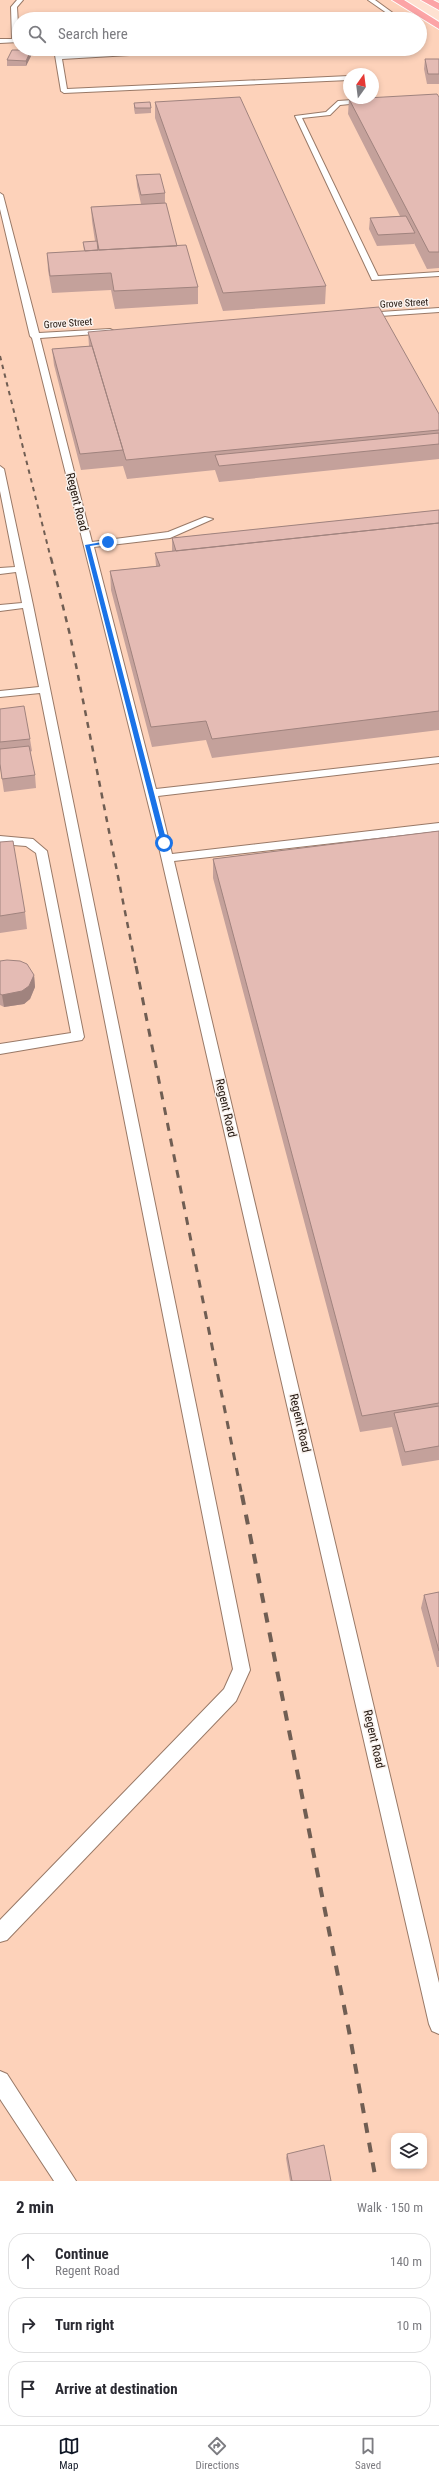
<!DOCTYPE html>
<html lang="en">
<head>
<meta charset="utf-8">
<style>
	body { margin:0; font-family:"Roboto Condensed",sans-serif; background:#f7f7f7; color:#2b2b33 }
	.controls { position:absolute; right:12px; bottom:12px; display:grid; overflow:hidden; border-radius:8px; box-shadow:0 2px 6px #0003 }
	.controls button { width:36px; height:36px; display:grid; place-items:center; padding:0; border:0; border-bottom:1px solid #e1e1e2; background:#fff; color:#2b2b33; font:20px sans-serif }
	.compass { position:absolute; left:343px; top:68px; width:36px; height:36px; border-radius:50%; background:#fff; box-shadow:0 2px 6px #0003; rotate:14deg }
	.stop { position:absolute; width:12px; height:12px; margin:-9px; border:3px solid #1a73e8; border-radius:50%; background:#fff }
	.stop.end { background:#1a73e8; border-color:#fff; box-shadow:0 1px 4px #0008 }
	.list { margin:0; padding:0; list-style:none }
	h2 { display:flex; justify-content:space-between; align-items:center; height:52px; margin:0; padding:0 16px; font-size:17px }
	h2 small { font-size:13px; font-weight:400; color:#7c7c81 }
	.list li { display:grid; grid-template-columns:26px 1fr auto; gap:12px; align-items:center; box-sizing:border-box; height:56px; margin:0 8px 8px; padding:0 8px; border:1px solid #e1e1e2; border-radius:16px }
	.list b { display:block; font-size:15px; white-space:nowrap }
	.list p { margin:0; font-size:13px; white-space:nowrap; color:#7c7c81 }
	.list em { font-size:13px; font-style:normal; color:#7c7c81 }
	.icon { flex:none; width:22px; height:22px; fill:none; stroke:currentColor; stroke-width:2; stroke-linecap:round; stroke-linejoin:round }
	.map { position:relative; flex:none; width:439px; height:2181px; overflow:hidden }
	.search { position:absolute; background:#fff; box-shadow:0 2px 6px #0003; left:12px; right:12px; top:12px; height:44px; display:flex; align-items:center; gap:10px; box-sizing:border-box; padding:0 14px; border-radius:22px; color:#7c7c81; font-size:15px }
	.sheet { height:244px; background:#fff }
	nav { display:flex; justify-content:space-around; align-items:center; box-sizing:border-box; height:56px; border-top:1px solid #e1e1e2; background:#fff; font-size:11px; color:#7c7c81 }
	nav a { display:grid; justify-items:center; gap:2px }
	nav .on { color:#111827 }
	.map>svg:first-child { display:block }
	.built { fill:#fdd2ba; fill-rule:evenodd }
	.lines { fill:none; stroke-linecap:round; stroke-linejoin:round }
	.service-casing { stroke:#997967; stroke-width:2 }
	.trunk-casing { stroke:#fff; stroke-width:2 }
	.service { fill:#fff; fill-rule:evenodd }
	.trunk { fill:#fca4a6; fill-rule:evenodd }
	.rail-far3 { stroke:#705e53; stroke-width:2; stroke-dasharray:4.5 4.5; stroke-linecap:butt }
	.rail-far2 { stroke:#705e53; stroke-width:2.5; stroke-dasharray:6 6; stroke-linecap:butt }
	.rail-far1 { stroke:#705e53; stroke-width:3; stroke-dasharray:8 8; stroke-linecap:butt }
	.rail { stroke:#705e53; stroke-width:4; stroke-dasharray:10 10; stroke-linecap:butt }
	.wall { fill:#c4a19b }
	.shaded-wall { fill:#a0837e }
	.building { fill:#e4bbb4; stroke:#a0837e }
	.route { fill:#1a73e8 }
	.labels { text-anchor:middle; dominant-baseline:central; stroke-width:3; stroke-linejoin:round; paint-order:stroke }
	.far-street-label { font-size:10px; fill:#20140c; stroke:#faf3ef }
	.street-label { font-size:12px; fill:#20140c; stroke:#faf3ef }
</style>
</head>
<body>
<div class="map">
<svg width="439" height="2181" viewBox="0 0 439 2181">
	<rect width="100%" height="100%" fill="#fee1d1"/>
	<path class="built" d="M0,0H397L439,26V2181H0ZM19,19H420V49H19ZM349,74H373V98H349ZM394,2136H424V2166H394Z"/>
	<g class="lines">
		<g class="service-casing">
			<path id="service" d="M17,0H23L17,7L19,42L0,43V39H12L11,7Z
				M368,0H375L397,16L395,19H389L391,16Z
				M54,49H60L61,55L231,49L62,59L67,89L349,76V80L64,93L61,91Z
				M367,99L369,102L340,105L330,115L302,118L378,276L439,272V276L372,280L295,116L326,112L338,101Z
				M0,193L3,195L39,333L110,329L114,331L110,333L40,338L92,542L168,532L205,517L213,519L170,538L94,547L156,789L439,757V763L158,796L172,854L439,823V831L174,861L439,1983V2034L432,2031L429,2024L158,843L32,338L30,336L0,209Z
				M439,308V312L366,317L362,315L366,313Z
				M0,466L4,469L33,605L250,1670L236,1701L7,1940L0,1942V1920L224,1689L233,1669L40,693L0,697V691L39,687L23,608L0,611V605L22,603L16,572L0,574V568L15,567L0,491Z
				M0,836L33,839L47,851L84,1037L82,1040L0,1054V1044L71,1033L36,853L26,846L0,844Z
				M0,2071L7,2074L76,2181H54L0,2099Z"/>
		</g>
		<g class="trunk-casing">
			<path id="trunk" d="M392,0H404L439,22V29Z
				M421,0H433L439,3V10Z"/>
		</g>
		<use href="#service" class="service"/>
		<use href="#trunk" class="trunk"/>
		<path class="rail-far3" d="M0,356L51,559"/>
		<path class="rail-far2" d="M51,558L70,635L136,967"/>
		<path class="rail-far1" d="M136,966L242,1496"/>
		<path class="rail" d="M242,1495L349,2031L376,2181"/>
	</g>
	<path class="wall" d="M31,56L26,66H7V60Z
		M425,59H439V84H427L424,69Z
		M439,97V268L427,269L414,243V244L377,246L369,229L370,218L400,216L348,114L349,99Z
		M155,102L326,286L325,304L223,311L155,118Z
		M134,103L151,108V113L135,114L134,109Z
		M136,175L165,193V203L177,246L198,287V304L115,309L111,290L52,293L48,270L47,253L84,251L83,242L95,241L92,221L91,207L141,204L137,186Z
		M88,332L439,414V459L219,482L215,470L127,479L123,466L81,470L54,365L52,349L89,346Z
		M439,510V730L212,758L206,740L152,747L111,590L110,571L156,566L155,553L172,551V538Z
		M0,709L30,739L32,751L30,752L35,775L36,788L4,792L0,766Z
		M439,831V1460L402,1466L392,1427L360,1432L213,878V859Z
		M0,842L25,912L27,929L0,933Z
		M0,961L34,975L35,987L30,999L24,1004L4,1007L0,1005Z
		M439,1592V1667H437L421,1608L424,1595Z
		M287,2154L331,2181H290L286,2158Z"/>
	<path class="shaded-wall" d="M31,50V56L26,66V61Z
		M34,975L35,987L30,999L24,1004L4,1007L2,995Z"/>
	<path class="building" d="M12,50H31L26,61L7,60Z
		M425,59H439V74H428Z
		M437,94L439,97V252H429L349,99Z
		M240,97L326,286L223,293L155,102Z
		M150,102L151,108H135L134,103Z
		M160,174L165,193L141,195L136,175Z
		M166,203L177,246L99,250L91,207Z
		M406,216L415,233L378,235L370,218Z
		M97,241L98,250L85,251L83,242Z
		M186,245L198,287L114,291L111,273L50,276L47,253Z
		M379,307L439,414V430L126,460L88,332Z
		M92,346L123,450L80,454L52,349Z
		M439,433V444L219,466L215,455Z
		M439,510V523L176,551L172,538Z
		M439,523V711L212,739L206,721L151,727L110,571L160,566L155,553Z
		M24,706L30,739L0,742V709Z
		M29,746L35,775L2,779L0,764V749Z
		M439,831V1403L362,1416L213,859Z
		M13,841L25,912L0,916V842Z
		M7,960L20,961L27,964L34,975L29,986L22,991L2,995L0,994V961Z
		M439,1406V1446L405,1452L394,1413Z
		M439,1592V1651L424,1595Z
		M324,2145L331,2181H292L287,2154Z"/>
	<path class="route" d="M108,541L109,543L90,546L167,843L164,845L161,843L85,545Z"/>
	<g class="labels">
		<g class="far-street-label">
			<text transform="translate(404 303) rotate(-3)">Grove Street</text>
			<text transform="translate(68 323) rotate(-4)">Grove Street</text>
		</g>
		<g class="street-label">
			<text transform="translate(77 502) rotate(76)">Regent Road</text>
			<text transform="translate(226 1108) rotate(77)">Regent Road</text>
			<text transform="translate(300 1423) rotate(77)">Regent Road</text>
			<text transform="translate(374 1739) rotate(77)">Regent Road</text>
		</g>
	</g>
</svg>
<div class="controls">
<button><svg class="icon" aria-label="layers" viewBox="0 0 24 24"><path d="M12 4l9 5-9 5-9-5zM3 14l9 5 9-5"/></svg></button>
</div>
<svg class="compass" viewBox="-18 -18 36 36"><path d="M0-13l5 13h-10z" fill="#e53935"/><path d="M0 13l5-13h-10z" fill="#7c7c81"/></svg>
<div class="stop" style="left:164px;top:843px"></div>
<div class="stop end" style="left:108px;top:542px"></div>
<div class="search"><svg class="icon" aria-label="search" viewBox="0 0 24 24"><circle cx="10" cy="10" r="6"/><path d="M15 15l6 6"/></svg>Search here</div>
</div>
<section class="sheet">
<h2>2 min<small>Walk · 150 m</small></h2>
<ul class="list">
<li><svg class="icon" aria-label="ahead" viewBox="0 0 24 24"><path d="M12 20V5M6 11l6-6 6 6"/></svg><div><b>Continue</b><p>Regent Road</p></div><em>140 m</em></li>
<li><svg class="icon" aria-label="right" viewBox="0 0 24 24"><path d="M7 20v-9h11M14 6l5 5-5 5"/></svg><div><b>Turn right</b></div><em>10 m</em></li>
<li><svg class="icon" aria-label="arrive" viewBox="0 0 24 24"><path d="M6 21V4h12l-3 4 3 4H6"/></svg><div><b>Arrive at destination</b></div></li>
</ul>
</section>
<nav>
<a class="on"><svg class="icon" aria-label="map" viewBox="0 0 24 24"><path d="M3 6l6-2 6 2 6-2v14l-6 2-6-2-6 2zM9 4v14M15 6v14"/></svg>Map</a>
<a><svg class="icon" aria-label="directions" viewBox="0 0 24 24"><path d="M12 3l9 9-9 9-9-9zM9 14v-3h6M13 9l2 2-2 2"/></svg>Directions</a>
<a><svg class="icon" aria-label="saved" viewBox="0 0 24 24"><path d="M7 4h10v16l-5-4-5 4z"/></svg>Saved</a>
</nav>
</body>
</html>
